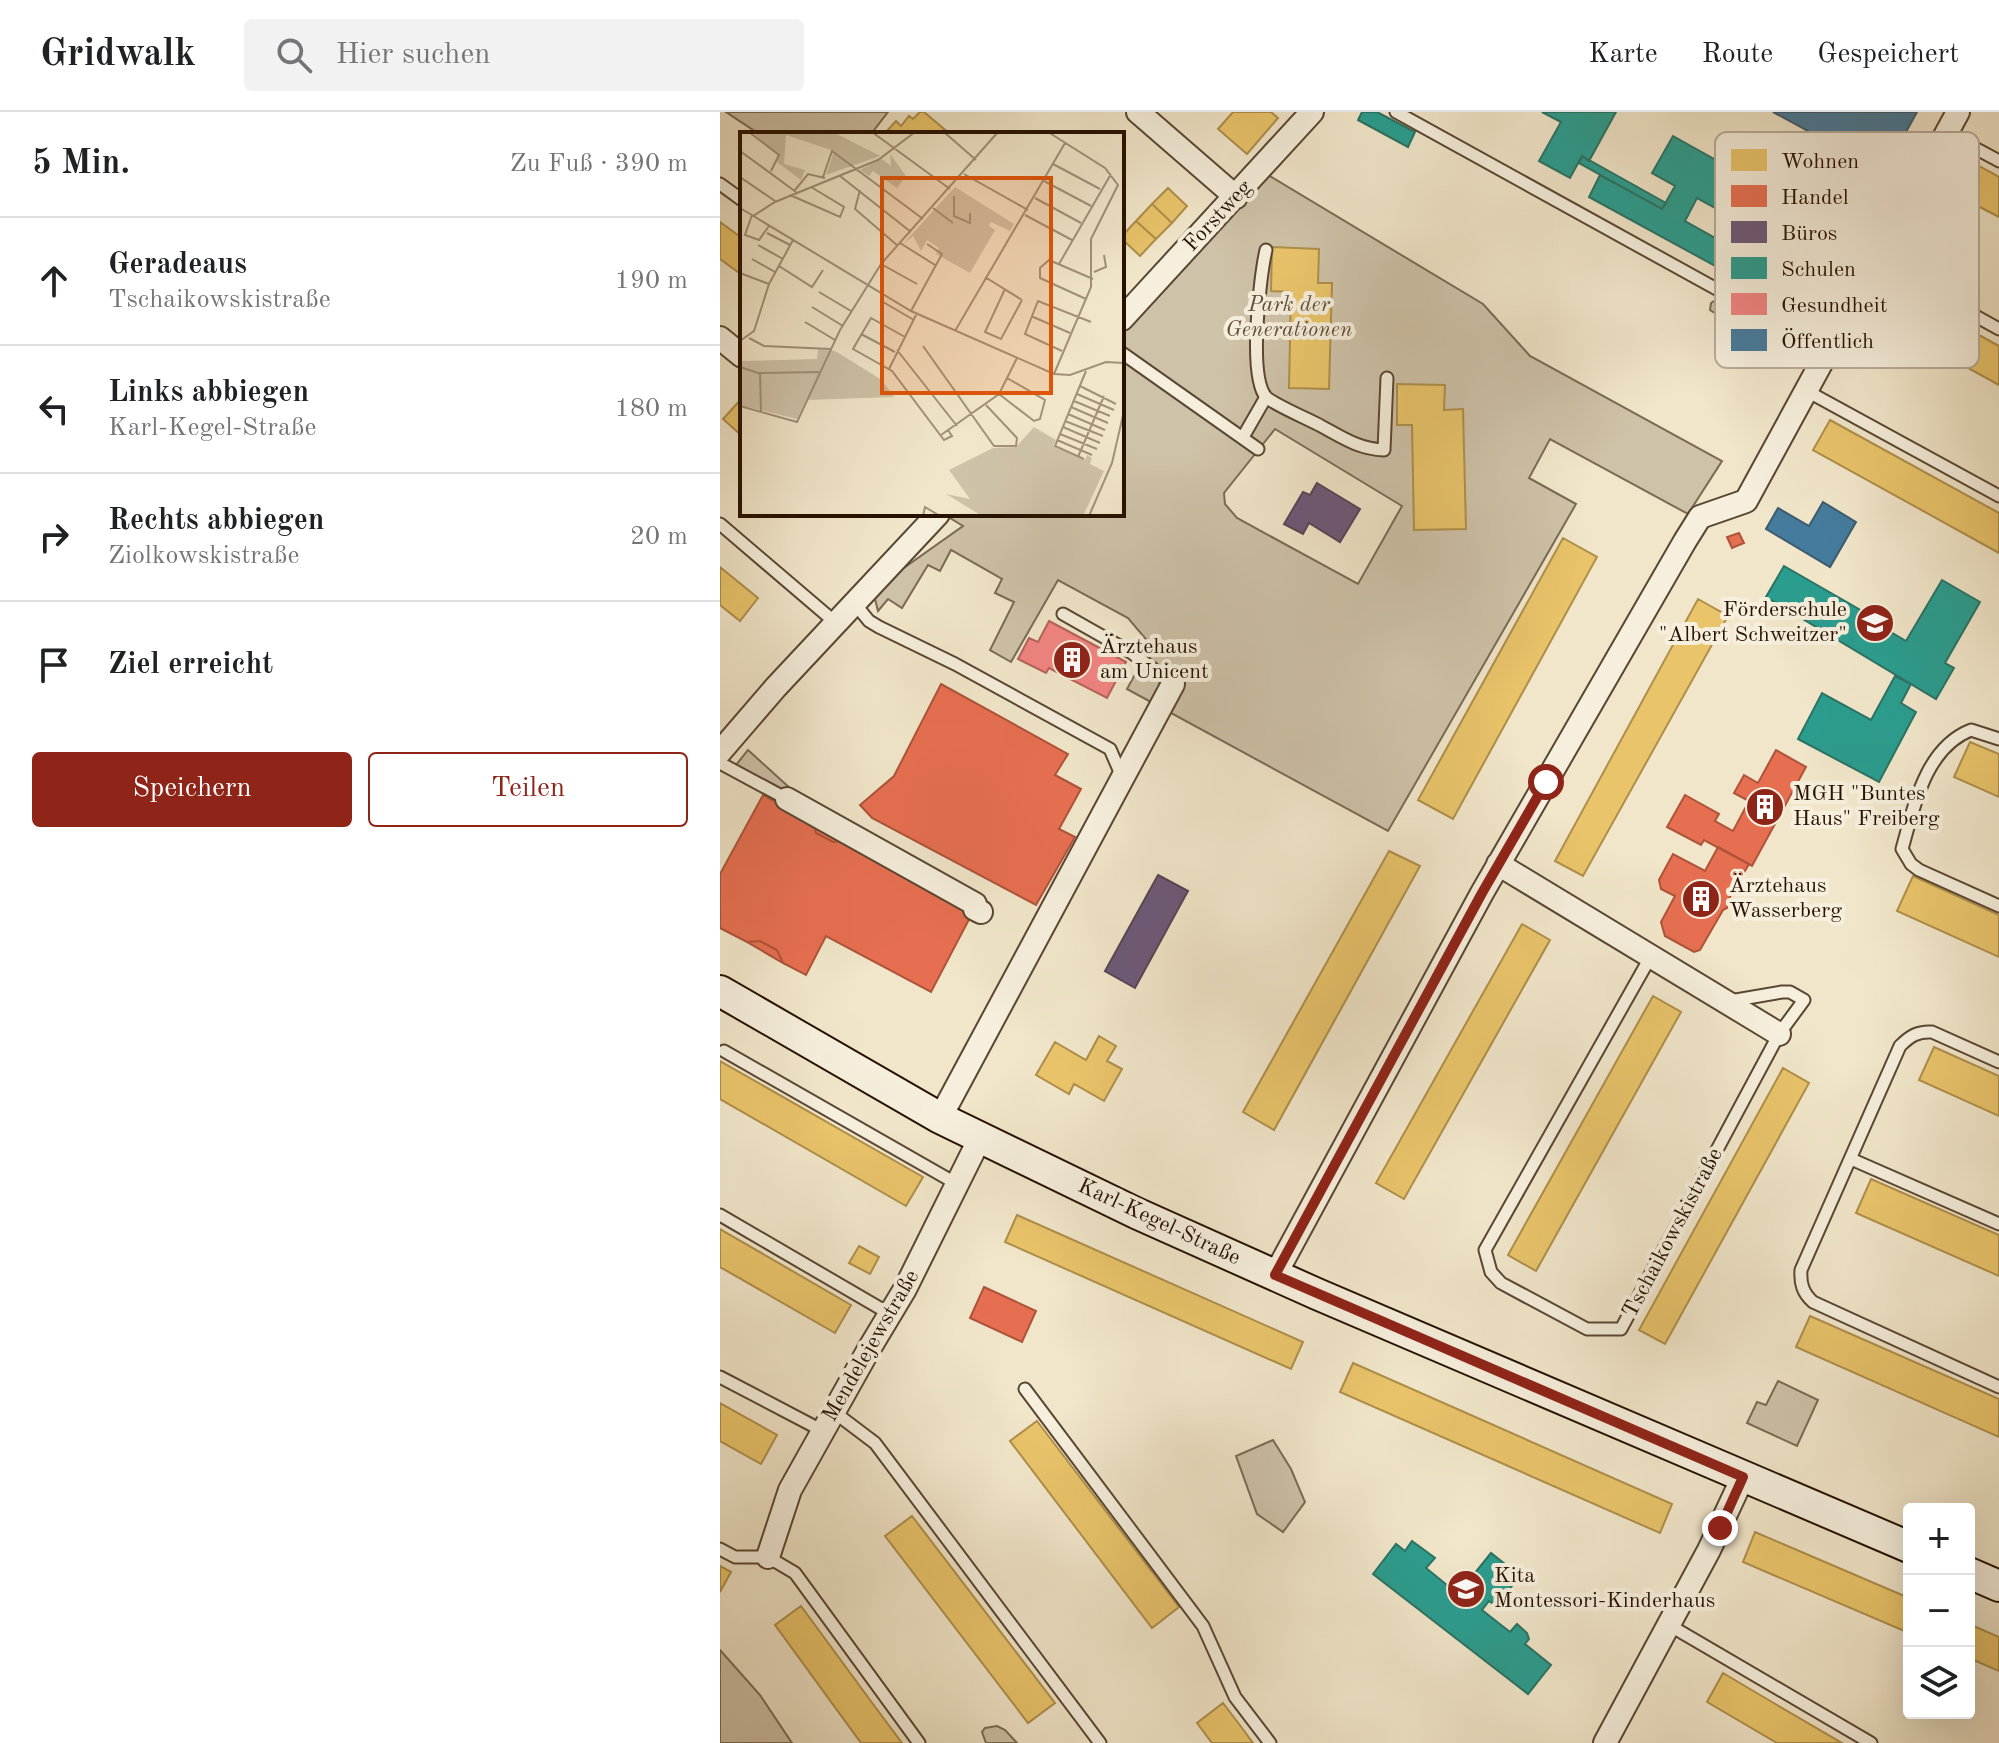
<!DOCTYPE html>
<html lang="de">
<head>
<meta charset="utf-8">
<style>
	body { margin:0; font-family:"Old Standard TT",serif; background:#f2f2f2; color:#202124 }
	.controls { position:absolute; right:24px; bottom:24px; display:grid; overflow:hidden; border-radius:8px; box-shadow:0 8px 32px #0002 }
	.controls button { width:72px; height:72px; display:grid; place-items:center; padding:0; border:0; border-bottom:2px solid #e0e0e0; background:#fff; color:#202124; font:40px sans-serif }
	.stop { position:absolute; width:24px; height:24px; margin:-18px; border:6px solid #8f2418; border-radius:50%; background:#fff }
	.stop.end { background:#8f2418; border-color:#fff; box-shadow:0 2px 8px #0008 }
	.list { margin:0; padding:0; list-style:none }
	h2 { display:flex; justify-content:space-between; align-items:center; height:104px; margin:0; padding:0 32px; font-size:34px }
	h2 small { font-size:26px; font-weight:400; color:#757577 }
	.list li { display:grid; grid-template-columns:52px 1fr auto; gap:24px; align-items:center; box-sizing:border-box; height:128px; padding:0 32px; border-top:2px solid #e0e0e0 }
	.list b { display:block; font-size:30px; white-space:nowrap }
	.list p { margin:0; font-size:26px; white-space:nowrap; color:#757577 }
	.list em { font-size:26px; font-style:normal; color:#757577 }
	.actions { display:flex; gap:16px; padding:24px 32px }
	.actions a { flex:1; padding:18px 0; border:2px solid #8f2418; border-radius:8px; text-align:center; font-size:28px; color:#8f2418 }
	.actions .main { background:#8f2418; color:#fff }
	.icon { flex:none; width:44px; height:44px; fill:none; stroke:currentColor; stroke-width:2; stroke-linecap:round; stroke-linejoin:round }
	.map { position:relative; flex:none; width:1279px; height:1631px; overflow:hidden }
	header { display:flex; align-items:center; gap:48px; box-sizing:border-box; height:112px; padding:0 40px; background:#fff; border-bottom:2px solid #e0e0e0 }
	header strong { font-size:38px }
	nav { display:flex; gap:44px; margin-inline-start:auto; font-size:28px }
	.search { width:560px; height:72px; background:#f2f2f2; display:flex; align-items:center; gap:20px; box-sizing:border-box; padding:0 28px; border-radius:8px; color:#757577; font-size:30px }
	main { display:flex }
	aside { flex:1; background:#fff }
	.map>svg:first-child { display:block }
	.green { fill:#cec2a8; stroke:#7a6a54; stroke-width:2; fill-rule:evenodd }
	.homes { fill:#e9c46a; stroke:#ae8e4a; stroke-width:2 }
	.shops { fill:#e76f51; stroke:#ad5339; stroke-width:2 }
	.offices { fill:#6d597a; stroke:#584355; stroke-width:2 }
	.schools { fill:#2a9d8f; stroke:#297364; stroke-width:2 }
	.health { fill:#f28482; stroke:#b5625b; stroke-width:2 }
	.public { fill:#457b9d; stroke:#3c5b6e; stroke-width:2 }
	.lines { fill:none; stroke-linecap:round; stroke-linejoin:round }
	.lane-casing { stroke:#594632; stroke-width:15 }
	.street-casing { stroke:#594632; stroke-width:26 }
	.secondary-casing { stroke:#261100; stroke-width:34 }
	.lane { stroke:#f6efdd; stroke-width:11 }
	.street { stroke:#f6efdd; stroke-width:22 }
	.secondary { stroke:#f6efdd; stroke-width:30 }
	.route { stroke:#8f2418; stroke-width:10 }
	.labels { text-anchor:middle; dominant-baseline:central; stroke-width:8; stroke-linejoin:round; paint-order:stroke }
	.street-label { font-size:22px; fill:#261100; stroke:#f6efdd }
	.park-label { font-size:22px; font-style:italic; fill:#614f3b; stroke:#f6efdd }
	.poi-label { font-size:22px; fill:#261100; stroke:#f6efdd; text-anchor:start }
	.inset-road { fill:none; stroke:#a09179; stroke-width:2 }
	.view { fill:#de550b; fill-opacity:0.15; stroke:#de550b; stroke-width:4 }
	.inset-edge { fill:none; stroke:#261100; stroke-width:4 }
	.key { fill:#f6efdd; stroke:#b8ac9b; stroke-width:2 }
	.key-label { font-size:22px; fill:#261100 }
</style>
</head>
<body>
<header>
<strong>Gridwalk</strong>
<div class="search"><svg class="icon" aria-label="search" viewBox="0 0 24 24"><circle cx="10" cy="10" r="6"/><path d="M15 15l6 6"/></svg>Hier suchen</div>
<nav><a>Karte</a><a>Route</a><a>Gespeichert</a></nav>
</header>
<main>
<aside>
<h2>5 Min.<small>Zu Fuß · 390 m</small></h2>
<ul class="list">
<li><svg class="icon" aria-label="ahead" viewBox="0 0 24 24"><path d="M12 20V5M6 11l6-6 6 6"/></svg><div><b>Geradeaus</b><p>Tschaikowskistraße</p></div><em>190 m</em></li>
<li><svg class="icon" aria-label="left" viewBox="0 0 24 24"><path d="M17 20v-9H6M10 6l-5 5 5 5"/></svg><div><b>Links abbiegen</b><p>Karl-Kegel-Straße</p></div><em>180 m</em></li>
<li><svg class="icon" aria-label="right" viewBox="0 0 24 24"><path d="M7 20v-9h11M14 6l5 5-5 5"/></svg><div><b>Rechts abbiegen</b><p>Ziolkowskistraße</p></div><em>20 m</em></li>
<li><svg class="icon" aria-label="arrive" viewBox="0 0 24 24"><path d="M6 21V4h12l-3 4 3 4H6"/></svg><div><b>Ziel erreicht</b></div></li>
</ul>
<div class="actions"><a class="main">Speichern</a><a>Teilen</a></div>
</aside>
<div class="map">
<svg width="1279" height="1631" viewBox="0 0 1279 1631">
	<rect width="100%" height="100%" fill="#f1e6ca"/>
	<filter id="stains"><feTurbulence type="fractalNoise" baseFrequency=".0025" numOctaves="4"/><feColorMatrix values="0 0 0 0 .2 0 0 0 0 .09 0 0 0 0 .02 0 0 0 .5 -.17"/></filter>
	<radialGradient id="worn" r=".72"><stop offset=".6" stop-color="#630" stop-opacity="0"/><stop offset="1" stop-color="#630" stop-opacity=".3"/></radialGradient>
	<path class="green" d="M6,0H168L151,22H39Z
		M548,63L763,192L810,244L1002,349L968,402L830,327L809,366L856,392L668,719L407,577L431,533L408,506L338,468L291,550L270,538L294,490L275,481L282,467L231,438L220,459L208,453L182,496L168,487L158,499L154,483L164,470L243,414L230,406L233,402H402V218ZM555,317L682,394L638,472L517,406L505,392L504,381Z
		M996,188L1074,228L1065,245L990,198L991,191Z
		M28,638L72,678L70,681L16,653Z
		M1058,1269L1098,1288L1077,1334L1027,1311L1037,1290L1046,1293Z
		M553,1328L571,1357L585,1390L563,1420L537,1402L516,1344Z
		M0,1538L40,1583L72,1631H0Z
		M277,1614L285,1618L297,1631H266L262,1620L265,1616Z"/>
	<path class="homes" d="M200,0H204L230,22L165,21L176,9L181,14L189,4L193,7Z
		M513,0H551L558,6L527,42L498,17Z
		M1252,50L1279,65V105L1235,82Z
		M448,76L467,94L452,111L432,92Z
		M432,92L452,111L436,127L416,109Z
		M416,109L436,127L420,144L402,127V124Z
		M0,110L22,126V163L0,147Z
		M552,135L599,137L598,171H612L609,277L569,276L571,180L551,179Z
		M1179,179L1279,234V273L1163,209Z
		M677,272L725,273L724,298L743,297L746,417L694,418L692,313H677Z
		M22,286V324L3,307Z
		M1110,308L1279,401V441L1093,338Z
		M843,426L877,445L733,707L698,688Z
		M0,455L38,486L20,509L0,493Z
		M978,487L1008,504L863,764L835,749Z
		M1250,630L1279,642V685L1234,665Z
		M669,739L700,754L554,1018L523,1000Z
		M1193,764L1279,803V845L1177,799Z
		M802,812L830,828L684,1087L656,1071Z
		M933,884L961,900L816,1159L788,1143Z
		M379,924L396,934L387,949L402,957L384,989L354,972L349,982L316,963L335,930L366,948Z
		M1214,935L1279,964V1004L1199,968Z
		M0,949L203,1065L186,1094L0,987Z
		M1063,956L1089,971L945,1232L919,1218Z
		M1151,1067L1279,1123V1164L1136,1101Z
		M297,1103L583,1230L571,1257L285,1130Z
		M0,1117L131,1193L115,1221L0,1155Z
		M139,1134L159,1145L150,1162L129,1151Z
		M1090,1204L1279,1287V1325L1076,1235Z
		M633,1251L952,1392L940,1421L620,1280Z
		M0,1291L57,1323L41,1352L0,1329Z
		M317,1309L459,1495L432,1516L290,1329Z
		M192,1404L335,1591L308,1611L165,1424Z
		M1035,1420L1189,1486V1521L1023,1450Z
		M0,1454L11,1460L0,1480Z
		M81,1494L150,1588L182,1631H141L55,1513Z
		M1249,1512L1279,1525V1559L1249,1546Z
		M1003,1561L1057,1593L1122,1631H1057L987,1590Z
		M503,1591L519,1612L533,1631H492L477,1611Z"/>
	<path class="shops" d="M1019,421L1024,431L1012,436L1007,425Z
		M221,572L348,642L335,663L361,677L339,717L355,725L316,793L152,706L140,693L174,664Z
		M1056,638L1086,655L1032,754L984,728L981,733L947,715L965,683L999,702L995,709L1013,719L1029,689L1014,681L1024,663L1038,671Z
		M43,683L93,709L96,721L113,730L127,728L254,798L211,880L106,824L86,863L63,851L57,838L40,829L27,830L0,816V762Z
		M93,709L127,728L113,730L96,721Z
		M998,735L1029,752L1007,790V796L1003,798L980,838L974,840L945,824L941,810L955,784L941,777L939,768L953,742L985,759Z
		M40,829L57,838L63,851L27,830Z
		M264,1175L316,1199L302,1230L250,1206Z"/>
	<path class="offices" d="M597,371L640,397L620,430L589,411L583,422L564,412L583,380L590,383Z
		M438,763L468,779L415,876L385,859Z"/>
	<path class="schools" d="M642,0H657L695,20L688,35L638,8Z
		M822,0H896L869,49L862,44L850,66L819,49L841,10Z
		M953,24L1026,65L1006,102L977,86L965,109L1031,146L1019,167L869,85L880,63L942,97L955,74L932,61Z
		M862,44L946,91L942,97L859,51Z
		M1064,454L1144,500L1142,503L1186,529L1222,468L1260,490L1225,551L1234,556L1216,587L1046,485Z
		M1175,564L1191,572L1181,591L1196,600L1159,670L1078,627L1102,581L1151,608Z
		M692,1429L715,1446L706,1456L738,1482L771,1441L800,1464L776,1494L769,1489L762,1498L790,1520L797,1512L807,1521L809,1527L805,1532L831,1553L808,1582L653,1462L676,1432L685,1439Z"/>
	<path class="health" d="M329,509L406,550L387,586L329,556L326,561L298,547L309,526L318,530Z"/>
	<path class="public" d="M1053,0H1197L1175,40L1152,28L1141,48Z
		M1103,390L1136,410L1110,455L1046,417L1058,396L1089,414Z"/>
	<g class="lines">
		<g class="lane-casing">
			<path id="lane" d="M676,0L1107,238
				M1227,21L1279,49
				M0,72L22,88
				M546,138C540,164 528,264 546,285C553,292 590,308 601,314C623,326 639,337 664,338L667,266
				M1156,149L1279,217
				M402,241L538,337
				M1085,278L1279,384
				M523,325L546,285
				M0,412L116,511
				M135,492L149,509L159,515L235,552L390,637L403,667
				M343,502L412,541L453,572
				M1279,627L1251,618C1205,636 1194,695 1182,737L1191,752L1199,758L1279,794
				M0,651L67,687
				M931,844L765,1138L771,1160L781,1171L867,1217H901L1059,922L1084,888L1070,880H1062L1010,889
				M4,939L237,1072
				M1279,950L1212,920C1198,919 1190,924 1180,934L1081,1158C1080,1172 1083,1181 1093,1190L1279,1275
				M1131,1047L1279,1112
				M0,1103L170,1202
				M0,1265L103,1319
				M305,1277L483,1514L515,1585L550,1631
				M114,1300L155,1331L380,1631
				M0,1437L15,1445H48L75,1461L199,1631
				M949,1513L1151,1631"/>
		</g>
		<g class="street-casing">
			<path id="street" d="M418,0L516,85
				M402,207L592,0
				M0,226L22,244
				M0,640L56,575L218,402
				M67,687L255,792V797L261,800
				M778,752L1059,922
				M220,1006L453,572
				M555,1163L762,781L965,429L980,405L1026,389L1238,0
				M48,1445L70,1378L149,1237L185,1177L260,1026
				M885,1631L989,1438L1023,1365"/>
		</g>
		<g class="secondary-casing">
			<path id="secondary" d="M0,879L220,1006L416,1101L597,1182L1189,1435
				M1249,1461L1279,1474"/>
		</g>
		<use href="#lane" class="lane"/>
		<use href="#street" class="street"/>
		<use href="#secondary" class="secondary"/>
	</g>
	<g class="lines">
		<path class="route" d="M826,670L762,781L555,1163L1023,1365L1000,1416"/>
	</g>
	<defs>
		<g id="school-disc" transform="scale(2)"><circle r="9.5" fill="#8f2418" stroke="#f6efdd"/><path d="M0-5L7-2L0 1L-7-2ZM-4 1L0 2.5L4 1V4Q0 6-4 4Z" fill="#fff"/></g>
		<g id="building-disc" transform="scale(2)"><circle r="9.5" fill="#8f2418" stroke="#f6efdd"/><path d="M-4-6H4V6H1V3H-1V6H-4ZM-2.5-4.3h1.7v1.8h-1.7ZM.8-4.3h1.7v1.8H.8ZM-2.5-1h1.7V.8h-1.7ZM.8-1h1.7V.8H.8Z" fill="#fff"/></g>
	</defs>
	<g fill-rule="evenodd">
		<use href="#school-disc" x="1155" y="511"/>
		<use href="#building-disc" x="352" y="548"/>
		<use href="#building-disc" x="1045" y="695"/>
		<use href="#building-disc" x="981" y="787"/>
		<use href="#school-disc" x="746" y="1477"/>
	</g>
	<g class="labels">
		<g class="street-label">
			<text transform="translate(498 104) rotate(-47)">Forstweg</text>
			<text transform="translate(439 1110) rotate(25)">Karl-Kegel-Straße</text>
			<text transform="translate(953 1121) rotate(-62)">Tschaikowskistraße</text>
			<text transform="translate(151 1234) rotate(-60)">Mendelejewstraße</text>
		</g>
		<g class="park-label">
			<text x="569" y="193">Park der<tspan x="569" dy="25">Generationen</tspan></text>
		</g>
		<g class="poi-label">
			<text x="1127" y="498" text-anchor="end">Förderschule<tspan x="1127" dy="25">"Albert Schweitzer"</tspan></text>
			<text x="380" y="535">Ärztehaus<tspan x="380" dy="25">am Unicent</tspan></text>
			<text x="1073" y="682">MGH "Buntes<tspan x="1073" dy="25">Haus" Freiberg</tspan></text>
			<text x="1009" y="774">Ärztehaus<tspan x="1009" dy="25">Wasserberg</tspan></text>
			<text x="774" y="1464">Kita<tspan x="774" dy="25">Montessori-Kinderhaus</tspan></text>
		</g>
	</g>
	<g transform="translate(20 20)">
		<rect width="384" height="384" fill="#f1e6ca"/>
		<path d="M12,0H93L140,24L86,43L94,19L46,3L44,32L65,38L61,48L37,30L39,24ZM150,22L166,44L157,56L133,39L129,44L120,38L142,27L151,34ZM215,55L274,92L270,99L251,90L249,94L255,98L230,141L196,122L199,116L187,108L181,119L173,104L163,112ZM78,217L95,219L142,248L154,265L66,268L57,287L0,273V229L77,227ZM294,295L316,308L313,314L345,328L347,323L352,326L350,332L364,339L343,384H242L206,362L230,367L209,338L253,316L276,315Z" fill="#cec2a8"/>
		<path class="inset-road" d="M9,0L39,23L31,39M132,0L210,57M204,0L236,28M308,0L365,36L378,53L351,107V155L314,242M0,19L56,60M313,32L360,57M224,42L288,78M100,44L171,100M0,45L35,69M83,45L92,19L183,87M304,49L351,74M55,58L68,42L85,46M120,58L115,77L158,114M50,63L100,85L104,75L71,55M214,64V84L230,91V81M295,66L341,91M0,76L171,179L314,242L330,243L366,230L384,231M193,76L213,91M12,83L5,103L19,108L29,94M285,83L332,108M13,84L35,70L138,28L175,0M27,101L50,113M160,111L195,133M18,113L43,127M12,127L35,140M141,132L177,152M319,132L371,42M39,134L72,155L83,138M354,140L366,135L364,123M0,141L29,152M245,145L282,168M265,157L245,200L261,207L282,168M79,160L111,179M346,167L300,146V136L309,128L353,147M143,170L174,188M72,175L103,194M171,179L202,122L187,112M291,184L330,201M65,190L95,208M215,199L325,11M121,202L155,220M165,205L131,186L113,217L152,239L204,308L212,304L208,298M9,206L24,214L91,217M0,209L14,199L29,152L53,108M183,214L254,314H276L277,306L246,273M157,218L217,294M322,219L285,202L298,169L351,190M0,235L18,241L79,240M149,237L177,181M20,241L21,280M340,254L376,272M259,262L294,289L300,287L305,268L267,246M337,262L374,278M334,269L370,284M0,274L57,290L100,198L141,132L258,0M331,275L368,291M328,282L365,298M325,289L363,304M323,295L360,311M320,302L357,317M201,303L259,262L277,226M317,308L352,323M338,325L364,264M344,327L315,314L346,239M183,384L185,375L200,384M349,384L372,331L384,279"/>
		<path class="view" d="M142,46H311V261H142Z"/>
		<rect width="384" height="384" class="inset-edge"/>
	</g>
	<rect x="995" y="20" width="264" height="236" rx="12" class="key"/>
	<rect x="1011" y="37" width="36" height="22" fill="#e9c46a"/>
	<rect x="1011" y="73" width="36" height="22" fill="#e76f51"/>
	<rect x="1011" y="109" width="36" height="22" fill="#6d597a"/>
	<rect x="1011" y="145" width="36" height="22" fill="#2a9d8f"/>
	<rect x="1011" y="181" width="36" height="22" fill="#f28482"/>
	<rect x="1011" y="217" width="36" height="22" fill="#457b9d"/>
	<g class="key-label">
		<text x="1061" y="56">Wohnen</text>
		<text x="1061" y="92">Handel</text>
		<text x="1061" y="128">Büros</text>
		<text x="1061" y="164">Schulen</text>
		<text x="1061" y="200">Gesundheit</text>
		<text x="1061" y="236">Öffentlich</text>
	</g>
	<rect width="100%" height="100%" filter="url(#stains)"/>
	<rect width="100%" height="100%" fill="url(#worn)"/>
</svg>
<div class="controls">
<button>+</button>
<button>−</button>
<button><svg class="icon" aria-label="layers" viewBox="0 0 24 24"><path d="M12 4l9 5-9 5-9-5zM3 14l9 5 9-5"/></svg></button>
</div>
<div class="stop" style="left:826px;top:670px"></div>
<div class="stop end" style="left:1000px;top:1416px"></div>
</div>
</main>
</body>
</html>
